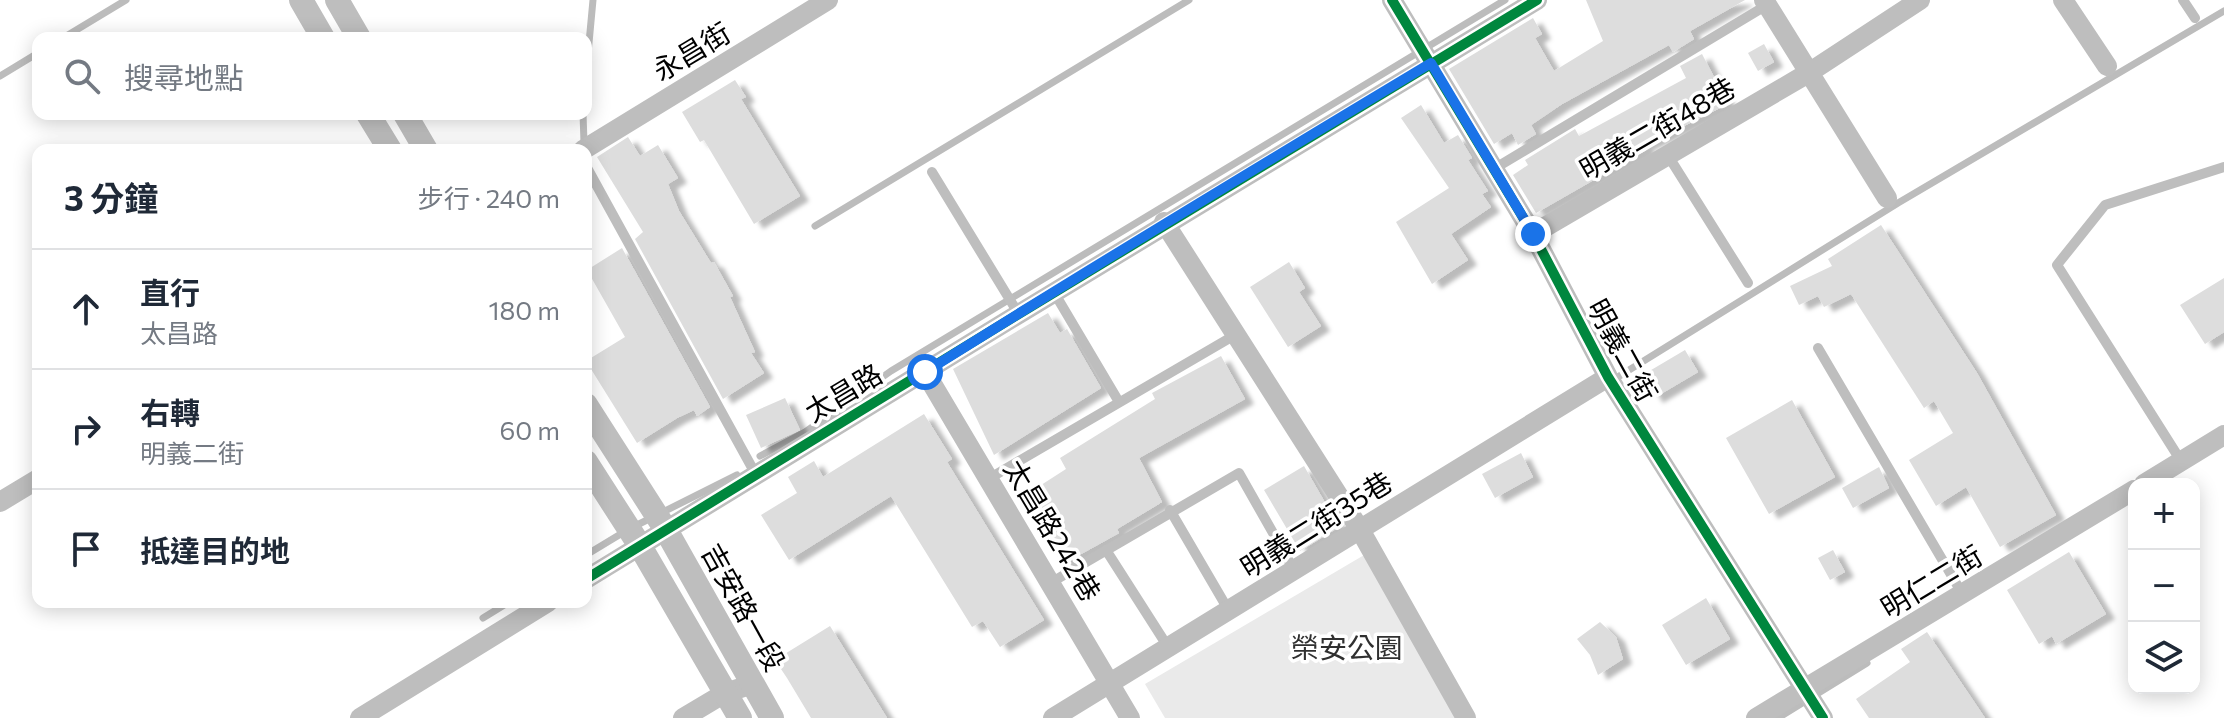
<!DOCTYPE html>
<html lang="zh-TW">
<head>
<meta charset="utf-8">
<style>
	body { margin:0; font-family:Commissioner,"Noto Sans TC",sans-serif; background:#f6f6f7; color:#1f2937 }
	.controls { position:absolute; right:24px; bottom:24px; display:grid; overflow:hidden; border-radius:16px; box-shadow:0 4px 20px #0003 }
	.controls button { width:72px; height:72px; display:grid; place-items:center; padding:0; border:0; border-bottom:2px solid #e0e1e3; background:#fff; color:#1f2937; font:40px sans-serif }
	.stop { position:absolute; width:24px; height:24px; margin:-18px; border:6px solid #1a73e8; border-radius:50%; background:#fff }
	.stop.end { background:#1a73e8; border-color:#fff; box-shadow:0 2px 8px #0008 }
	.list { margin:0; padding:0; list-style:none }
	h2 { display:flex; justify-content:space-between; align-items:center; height:104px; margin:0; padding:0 32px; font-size:34px }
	h2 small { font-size:26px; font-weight:400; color:#747a83 }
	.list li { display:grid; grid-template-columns:52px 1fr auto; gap:24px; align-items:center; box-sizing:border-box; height:120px; padding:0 32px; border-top:2px solid #e0e1e3 }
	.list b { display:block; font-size:30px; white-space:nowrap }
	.list p { margin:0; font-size:26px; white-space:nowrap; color:#747a83 }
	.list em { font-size:26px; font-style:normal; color:#747a83 }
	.icon { flex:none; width:44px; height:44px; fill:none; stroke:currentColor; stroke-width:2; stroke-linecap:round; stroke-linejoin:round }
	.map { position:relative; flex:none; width:2224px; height:718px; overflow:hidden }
	.search { position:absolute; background:#fff; box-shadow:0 4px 20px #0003; left:32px; top:32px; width:560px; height:88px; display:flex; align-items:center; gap:20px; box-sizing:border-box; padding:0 28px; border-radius:16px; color:#747a83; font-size:30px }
	.panel { position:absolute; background:#fff; box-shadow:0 4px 20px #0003; left:32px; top:144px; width:560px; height:464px; border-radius:16px }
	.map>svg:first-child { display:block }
	.green { fill:#eaeaea }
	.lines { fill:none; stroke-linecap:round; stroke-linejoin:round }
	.stream { stroke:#bcbcbc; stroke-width:7 }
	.building { fill:#ddd; filter:url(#shadow) }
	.service { stroke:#bebebe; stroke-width:10 }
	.minor { stroke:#bebebe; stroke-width:20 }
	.tertiary { stroke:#bebebe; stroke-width:24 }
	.cycleway-casing { stroke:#fff; stroke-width:15 }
	.cycleway { stroke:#00873e; stroke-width:10 }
	.route { stroke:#1a73e8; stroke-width:10 }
	.labels { text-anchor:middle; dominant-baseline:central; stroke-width:7; stroke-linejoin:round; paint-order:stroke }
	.street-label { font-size:28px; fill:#000; stroke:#fff }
	.park-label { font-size:28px; fill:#303030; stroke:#fff }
</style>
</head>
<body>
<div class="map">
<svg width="2224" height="718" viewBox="0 0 2224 718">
	<defs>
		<filter id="shadow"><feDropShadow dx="9" dy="5" stdDeviation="2" flood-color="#0004"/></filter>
	</defs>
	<rect width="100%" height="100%" fill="#fff"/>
	<path class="green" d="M1376,548L1471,718H1165L1145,684Z"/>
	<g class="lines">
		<path class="stream" d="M63,38L126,0
			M586,75L593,0
			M0,76L38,53
			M583,114L584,142
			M815,226L1189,0
			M1613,380L1898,203L2224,11
			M760,456L805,432L891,371L1505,0
			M586,555L629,529L737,475
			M483,618L509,602
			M1778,718L1867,663"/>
	</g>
	<path class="building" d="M1586,0H1745L1690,31L1694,39L1673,52L1669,45L1562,104L1531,125L1536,134L1518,145L1512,133L1494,144L1449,69L1533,18L1542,34L1535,38L1554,71L1603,41Z
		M1764,44L1774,62L1758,71L1748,53Z
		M1702,54L1728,104L1644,146L1646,150L1536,213L1513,175L1528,165L1525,160L1575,129L1579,136L1686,78L1680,66Z
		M735,80L746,97L741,99L800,196L754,224L704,140L700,142L682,112Z
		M1421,105L1444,143L1458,135L1472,158L1468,160L1488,191L1482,194L1491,207L1451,234L1468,260L1432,284L1396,222L1449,188L1401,118Z
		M628,137L640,156L658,145L678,178L668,184L679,211L711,263L714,262L733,296L730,297L755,352L751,353L764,373L723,399L635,239L643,232L597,157Z
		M1881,225L1977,373L2056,515L2000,547L1966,487L1936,506L1909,460L1953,433L1934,401L1924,408L1851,294L1824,307L1818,296L1799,305L1790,286L1832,266L1828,259Z
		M622,248L710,407L697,416L694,410L677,418L637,443L586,361L625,337L587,270Z
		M1289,262L1305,288L1299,292L1321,326L1288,347L1250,287Z
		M2224,278V332L2205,344L2180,305Z
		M1048,313L1060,333L1067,329L1101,388L994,455L953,369Z
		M1685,350L1698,372L1654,398L1641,376Z
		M1221,356L1245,399L1139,458L1162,502L1117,529L1119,533L1063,564L1037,527L1042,524L1024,496L1066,469L1060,458L1155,399L1152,393Z
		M785,398L800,430L761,448L746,415Z
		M1792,400L1835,477L1769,514L1726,438Z
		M924,414L952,459L947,462L1044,620L1000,647L983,621L972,627L891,496L789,560L761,515L797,493L788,477L814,461L823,477Z
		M1521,453L1533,477L1495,498L1482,474Z
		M1304,466L1339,527L1300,551L1264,490Z
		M1879,467L1889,488L1853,508L1842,488Z
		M1833,550L1845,572L1830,580L1818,558Z
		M2069,552L2106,614L2056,644L2052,636L2039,644L2007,590Z
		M1706,598L1730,639L1686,665L1662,625Z
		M1600,622L1616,637L1623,659L1598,675L1590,655L1577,639Z
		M830,626L887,718H811L787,678L775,660Z
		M1927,632L1985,718H1869L1856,699L1910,662L1901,649Z"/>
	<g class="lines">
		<path class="service" d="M2183,0L2195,18
			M1667,154L1748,283
			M586,166L755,473
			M1492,170L1767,5
			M932,172L1018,313
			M1055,294L1119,402
			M1818,348L1963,595
			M2181,461L2057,265L2105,205L2224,167
			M990,478L1235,335
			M1170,510L1229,611
			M1106,550L1168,647
			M1052,582L1239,473L1294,570"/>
		<path class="minor" d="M1392,0L1533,234L1608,377L1823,718
			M1764,0L1887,198
			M2063,0L2107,66
			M583,150L828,0
			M1164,222L1359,528L1466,718
			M1533,234L1810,72L1920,0
			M925,372L1130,718
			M2144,484L2224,435
			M0,502L38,479
			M586,579C902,384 1219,192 1537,0
			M360,718L548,602
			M683,718L725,693L753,684
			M1053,718L1608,377
			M1756,718L2134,490"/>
		<path class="tertiary" d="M301,0L323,38
			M337,0L359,38
			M368,114L390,150
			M405,114L426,150
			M586,405L666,530L772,718
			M586,462L640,546L740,718"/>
		<g class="cycleway-casing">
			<path id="cycleway" d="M1392,0L1533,234L1608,377L1823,718
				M586,579C902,384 1219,192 1537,0"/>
		</g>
		<use href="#cycleway" class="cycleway"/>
	</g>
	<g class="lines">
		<path class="route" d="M925,372C1092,267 1261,165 1431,63L1533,234"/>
	</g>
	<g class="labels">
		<g class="street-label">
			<text transform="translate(691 51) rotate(-31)">永昌街</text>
			<text transform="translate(1657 128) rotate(-30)">明義二街48巷</text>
			<text transform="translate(1623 350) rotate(61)">明義二街</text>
			<text transform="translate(843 392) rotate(-31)">太昌路</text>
			<text transform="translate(1316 524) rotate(-32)">明義二街35巷</text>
			<text transform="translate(1053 530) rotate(59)">太昌路242巷</text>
			<text transform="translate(1931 581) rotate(-31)">明仁二街</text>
			<text transform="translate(744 607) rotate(61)">吉安路一段</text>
		</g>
		<g class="park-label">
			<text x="1347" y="647">榮安公園</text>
		</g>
	</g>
</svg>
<div class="controls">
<button>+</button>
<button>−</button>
<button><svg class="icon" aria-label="layers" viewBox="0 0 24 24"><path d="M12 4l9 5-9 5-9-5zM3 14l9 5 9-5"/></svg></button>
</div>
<div class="stop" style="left:925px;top:372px"></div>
<div class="stop end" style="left:1533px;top:234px"></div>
<div class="search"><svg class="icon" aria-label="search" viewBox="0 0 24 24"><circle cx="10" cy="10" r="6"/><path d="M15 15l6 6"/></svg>搜尋地點</div>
<section class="panel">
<h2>3 分鐘<small>步行 · 240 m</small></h2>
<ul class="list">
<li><svg class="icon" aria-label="ahead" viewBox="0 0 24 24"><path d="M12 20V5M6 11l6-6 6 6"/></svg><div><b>直行</b><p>太昌路</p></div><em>180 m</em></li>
<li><svg class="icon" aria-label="right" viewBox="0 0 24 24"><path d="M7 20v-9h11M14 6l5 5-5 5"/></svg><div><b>右轉</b><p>明義二街</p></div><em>60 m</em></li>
<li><svg class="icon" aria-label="arrive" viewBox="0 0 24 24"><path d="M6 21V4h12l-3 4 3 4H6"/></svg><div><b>抵達目的地</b></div></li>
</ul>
</section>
</div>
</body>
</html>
